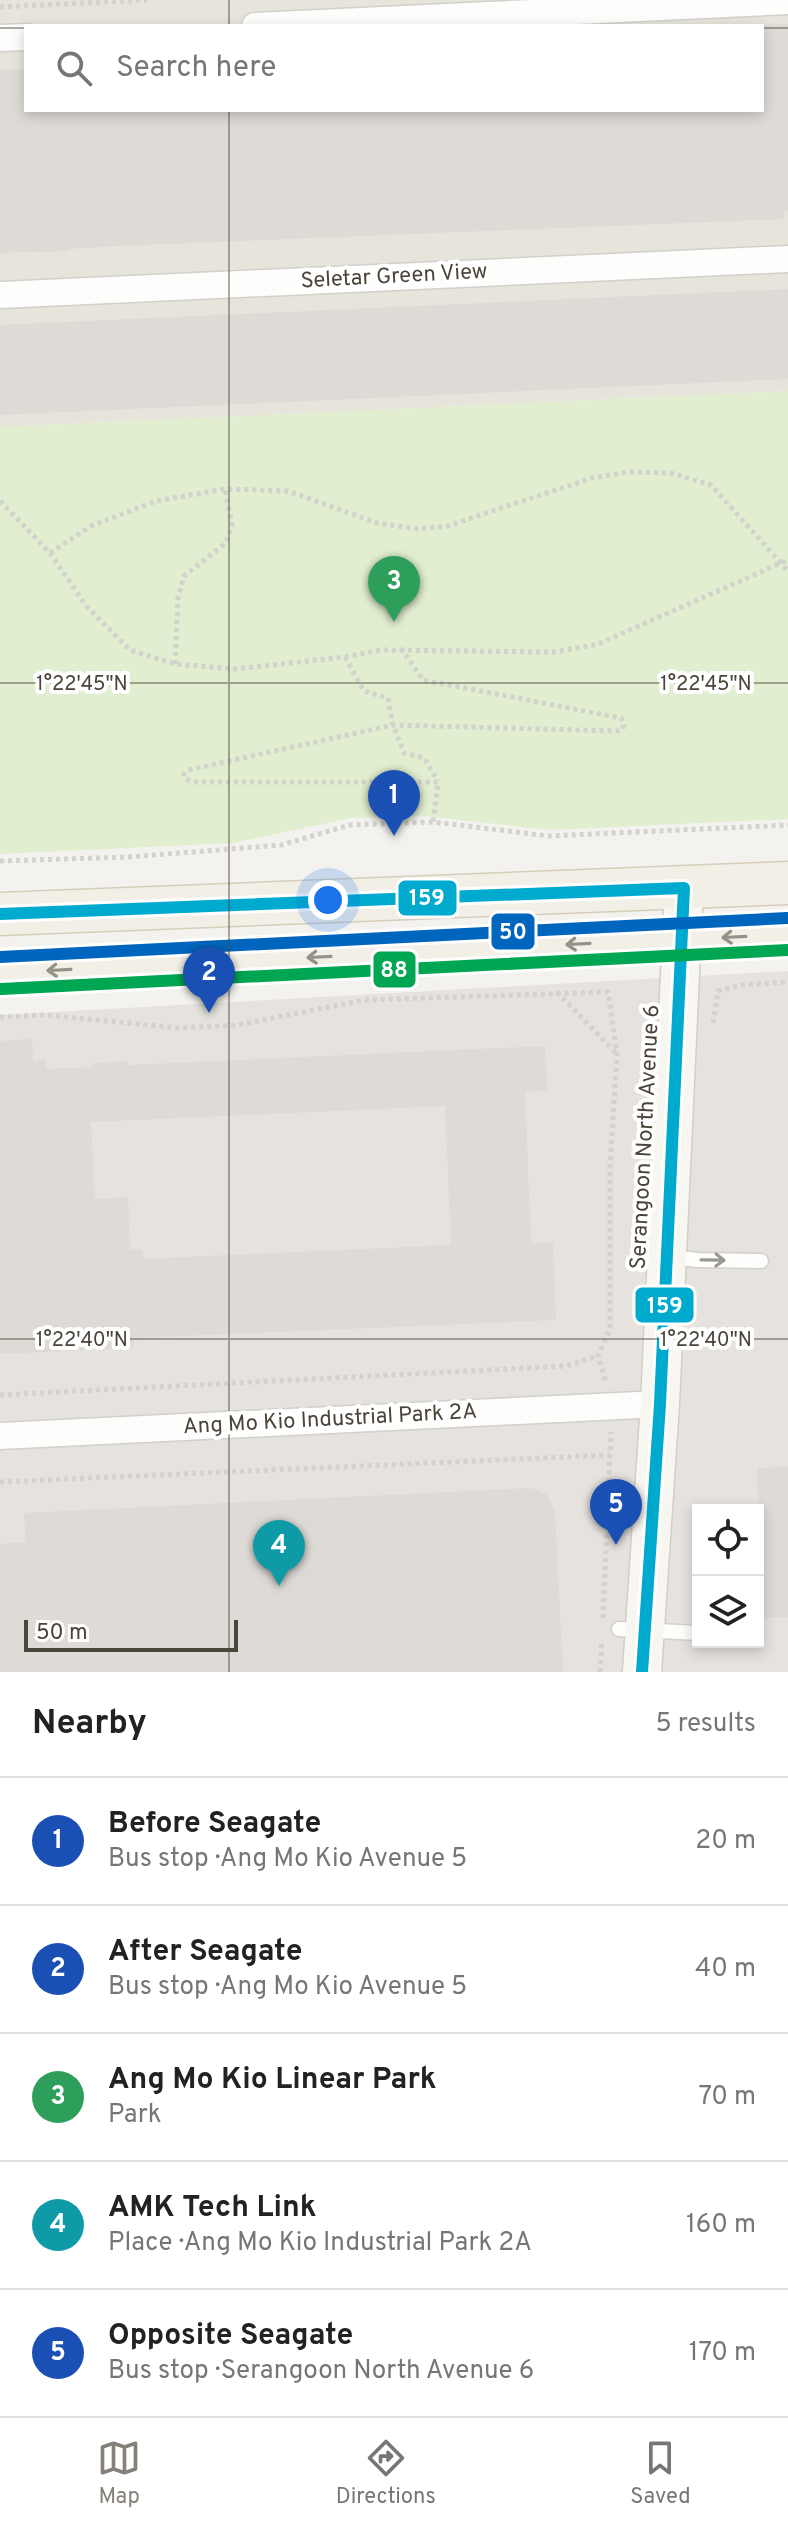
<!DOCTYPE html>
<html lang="en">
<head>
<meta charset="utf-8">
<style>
	body { margin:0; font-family:Overpass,sans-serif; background:#f2f2f2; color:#222 }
	.controls { position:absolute; right:24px; bottom:24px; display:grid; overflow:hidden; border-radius:0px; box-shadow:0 4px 12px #0003 }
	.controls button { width:72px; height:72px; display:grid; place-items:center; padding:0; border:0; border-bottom:2px solid #e0e0e0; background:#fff; color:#222; font:40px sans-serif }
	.scale { position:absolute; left:24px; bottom:20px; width:214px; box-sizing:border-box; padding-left:8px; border:4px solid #4b4439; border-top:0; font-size:22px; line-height:28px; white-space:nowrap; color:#4b4439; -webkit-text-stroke:6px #fff; paint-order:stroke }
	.you { position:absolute; left:328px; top:900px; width:28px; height:28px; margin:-20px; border:6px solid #fff; border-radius:50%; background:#1a73e8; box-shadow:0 0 0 12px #1a73e833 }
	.badge { display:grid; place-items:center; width:52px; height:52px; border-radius:50%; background:#868178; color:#fff; font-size:26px; font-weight:700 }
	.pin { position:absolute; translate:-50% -66px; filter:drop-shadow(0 2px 4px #0008) }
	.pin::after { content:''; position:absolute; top:42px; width:28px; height:24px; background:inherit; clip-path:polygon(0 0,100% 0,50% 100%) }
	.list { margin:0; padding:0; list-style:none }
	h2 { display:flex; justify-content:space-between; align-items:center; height:104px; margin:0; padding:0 32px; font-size:34px }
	h2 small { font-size:26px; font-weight:400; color:#767676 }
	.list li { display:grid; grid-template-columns:52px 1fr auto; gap:24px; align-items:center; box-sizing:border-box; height:128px; padding:0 32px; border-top:2px solid #e0e0e0 }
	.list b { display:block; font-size:30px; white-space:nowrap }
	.list p { margin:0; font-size:26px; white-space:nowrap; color:#767676 }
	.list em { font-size:26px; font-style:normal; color:#767676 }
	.icon { flex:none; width:44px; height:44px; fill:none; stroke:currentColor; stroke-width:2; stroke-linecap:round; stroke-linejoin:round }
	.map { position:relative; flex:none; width:788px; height:1672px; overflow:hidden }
	.search { position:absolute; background:#fff; box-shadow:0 4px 12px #0003; left:24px; right:24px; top:24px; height:88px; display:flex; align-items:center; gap:20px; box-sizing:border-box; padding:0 28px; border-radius:0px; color:#767676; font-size:30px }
	.sheet { height:744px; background:#fff }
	nav { display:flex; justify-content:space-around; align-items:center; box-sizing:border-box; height:112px; border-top:2px solid #e0e0e0; background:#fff; font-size:22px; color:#767676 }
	nav a { display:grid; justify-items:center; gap:4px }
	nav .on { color:#868178 }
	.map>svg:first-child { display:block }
	.residential { fill:#e7e4dc; fill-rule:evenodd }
	.industrial { fill:#e6e2de; fill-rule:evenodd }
	.green { fill:#e1eecf }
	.building { fill:#dedbd6; fill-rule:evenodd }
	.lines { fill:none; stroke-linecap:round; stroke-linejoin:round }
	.lane-casing { stroke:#d2d0cb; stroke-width:17 }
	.street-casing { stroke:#d2d0cb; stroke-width:29 }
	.secondary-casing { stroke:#d3cfc5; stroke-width:41 }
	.primary-casing { stroke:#d6cebb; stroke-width:45 }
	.path { stroke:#d3d2cc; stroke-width:5; stroke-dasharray:4 4; stroke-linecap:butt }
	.lane { stroke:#fdfdfc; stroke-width:14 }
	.street { stroke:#fdfdfc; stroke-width:26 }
	.secondary { stroke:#f7f6f1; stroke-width:38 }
	.primary { stroke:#f2efe6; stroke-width:42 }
	.bus-1-casing { stroke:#fff; stroke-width:18 }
	.bus-2-casing { stroke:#fff; stroke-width:18 }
	.bus-3-casing { stroke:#fff; stroke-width:18 }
	.bus-1 { stroke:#00a9ce; stroke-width:12 }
	.bus-2 { stroke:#00a651; stroke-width:12 }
	.bus-3 { stroke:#0065bd; stroke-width:12 }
	.oneway { stroke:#969187 }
	.oneway2 { stroke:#9b9791 }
	.ticks { fill:none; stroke:#4b4439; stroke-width:2; stroke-opacity:0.45 }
	.labels { text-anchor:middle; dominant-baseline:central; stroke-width:8; stroke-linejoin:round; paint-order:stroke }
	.street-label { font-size:22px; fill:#4b4439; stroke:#fff }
	.ticks-label { font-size:20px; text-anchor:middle; fill:#4b4439; stroke:#fff; stroke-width:8; stroke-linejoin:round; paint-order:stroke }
	.line-badge { stroke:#fff; stroke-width:3 }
	.badge-label { font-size:22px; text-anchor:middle; font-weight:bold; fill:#fff }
</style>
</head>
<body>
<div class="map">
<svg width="788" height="1672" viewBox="0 0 788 1672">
	<rect width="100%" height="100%" fill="#f4f2ee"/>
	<path class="residential" d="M0,0H788V391L0,427ZM26,26H762V110H26Z"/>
	<path class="industrial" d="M788,971V1672H0V1015ZM698,1510H758V1642H698Z"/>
	<path class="green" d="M788,391V819L551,830L422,816L352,818L233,843L0,854V427Z"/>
	<path class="building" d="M788,24V211H783L784,219L119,246L70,249V251L0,253V70L26,69V110H762V25Z
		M788,289V379L0,415V325Z
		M32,1039L33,1061L46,1060V1069L94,1067L93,1063L128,1061V1065L545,1046L547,1090L525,1092L531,1243L553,1242L556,1320L134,1338V1348L0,1354V1041ZM445,1106L451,1245L143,1259L142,1249H130L128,1197L95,1199L91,1122Z
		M788,1467V1617L763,1618L757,1468Z
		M529,1488L539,1490L547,1495L555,1511L563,1672H0V1544L26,1542L24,1513Z"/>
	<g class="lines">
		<g class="lane-casing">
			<path id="lane" d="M640,1254L698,1260L761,1261
				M619,1629L698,1633"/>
		</g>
		<g class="street-casing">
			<path id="street" d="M255,26L788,1
				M0,38L26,37
				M0,295L788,259
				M0,1436L660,1404"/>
		</g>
		<g class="secondary-casing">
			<path id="secondary" d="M642,1672L660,1404L684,888"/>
		</g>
		<g class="primary-casing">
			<path id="primary" d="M0,914L788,883
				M0,973L788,934"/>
		</g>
		<path class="path" d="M0,7L147,0
			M0,501L50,553L87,607L130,650L175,664L236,669L345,657L380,650L554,652L598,644L788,560
			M50,553L91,526L156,501L225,489L288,491L377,523L417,529L447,526L592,478L629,472L671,473L711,485L788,571
			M401,648L423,680L621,718L624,725L622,730L616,731L393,725L188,770L184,774L186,779L192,782H438L433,822
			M345,657L364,691L388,698L393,725L404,753L424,758L438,781
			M175,664L178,598L184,576L226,543L232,526L225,489
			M0,861L128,857L281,845L350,825L433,822L549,836L788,825
			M557,992L617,1054
			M0,1017L46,1015L179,1028L237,1025L364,1000L608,992L617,1054L610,1166V1329L598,1356L606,1383
			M713,1023L718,991L741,985L788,982
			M0,1395L566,1366L598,1356
			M0,1482L610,1455
			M603,1618L611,1432
			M600,1672L602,1640"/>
		<use href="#lane" class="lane"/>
		<use href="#street" class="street"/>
		<use href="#secondary" class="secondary"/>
		<use href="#primary" class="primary"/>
		<g class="bus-1-casing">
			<path id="bus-1" d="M0,914L684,888L660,1404L642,1672"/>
		</g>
		<g class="bus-2-casing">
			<path id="bus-2" d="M1,989L788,950"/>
		</g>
		<g class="bus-3-casing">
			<path id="bus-3" d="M0,957L787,918"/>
		</g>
		<use href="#bus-1" class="bus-1"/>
		<use href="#bus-2" class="bus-2"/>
		<use href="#bus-3" class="bus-3"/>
	</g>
	<defs><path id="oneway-shaft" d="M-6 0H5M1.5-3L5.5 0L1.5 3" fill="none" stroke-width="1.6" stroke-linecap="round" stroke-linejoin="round" transform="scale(2)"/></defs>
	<g class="oneway">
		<use href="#oneway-shaft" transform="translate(734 937) rotate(177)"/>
		<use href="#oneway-shaft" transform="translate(578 944) rotate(177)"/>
		<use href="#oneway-shaft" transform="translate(319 957) rotate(177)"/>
		<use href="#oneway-shaft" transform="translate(59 970) rotate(177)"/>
	</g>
	<use class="oneway2" href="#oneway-shaft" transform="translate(713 1260) rotate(1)"/>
	<path class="ticks" d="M229,0V26M0,28H26M762,28H788M229,110V1672M0,683H788M0,1339H788"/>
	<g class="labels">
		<g class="street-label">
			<text transform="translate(394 277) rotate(-3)">Seletar Green View</text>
			<text transform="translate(646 1137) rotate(-87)">Serangoon North Avenue 6</text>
			<text transform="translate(330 1420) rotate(-3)">Ang Mo Kio Industrial Park 2A</text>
		</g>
	</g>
	<g class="ticks-label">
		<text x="82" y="690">1°22'45"N</text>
		<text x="706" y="690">1°22'45"N</text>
		<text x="82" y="1346">1°22'40"N</text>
		<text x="706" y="1346">1°22'40"N</text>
	</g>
	<g class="line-badge">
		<rect x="397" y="879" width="61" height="38" rx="8" fill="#00a9ce"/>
		<rect x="490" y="912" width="46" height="39" rx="8" fill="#0065bd"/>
		<rect x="372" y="950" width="45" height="39" rx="8" fill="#00a651"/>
		<rect x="634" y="1286" width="61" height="38" rx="8" fill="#00a9ce"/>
	</g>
	<g class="badge-label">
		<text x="427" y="905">159</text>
		<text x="513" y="939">50</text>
		<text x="394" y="977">88</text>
		<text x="665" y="1313">159</text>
	</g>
</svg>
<div class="controls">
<button><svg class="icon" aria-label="locate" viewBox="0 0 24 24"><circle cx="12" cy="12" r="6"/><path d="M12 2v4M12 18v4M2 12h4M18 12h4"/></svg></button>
<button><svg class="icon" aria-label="layers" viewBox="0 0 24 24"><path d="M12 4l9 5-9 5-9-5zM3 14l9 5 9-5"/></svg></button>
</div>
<div class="scale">50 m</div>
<div class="you"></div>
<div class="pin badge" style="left:394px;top:836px;background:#1a4fb4">1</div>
<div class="pin badge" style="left:209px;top:1013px;background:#1a4fb4">2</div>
<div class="pin badge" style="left:394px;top:622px;background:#2e9e5b">3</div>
<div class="pin badge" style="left:279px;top:1586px;background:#0f9aa8">4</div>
<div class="pin badge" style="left:616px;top:1545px;background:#1a4fb4">5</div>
<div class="search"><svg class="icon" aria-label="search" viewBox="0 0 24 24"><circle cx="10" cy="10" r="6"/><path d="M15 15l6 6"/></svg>Search here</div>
</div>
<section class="sheet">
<h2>Nearby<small>5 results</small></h2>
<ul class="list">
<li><span class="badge" style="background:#1a4fb4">1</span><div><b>Before Seagate</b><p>Bus stop · Ang Mo Kio Avenue 5</p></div><em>20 m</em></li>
<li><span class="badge" style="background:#1a4fb4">2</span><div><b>After Seagate</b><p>Bus stop · Ang Mo Kio Avenue 5</p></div><em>40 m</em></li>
<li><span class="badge" style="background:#2e9e5b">3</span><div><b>Ang Mo Kio Linear Park</b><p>Park</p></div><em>70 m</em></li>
<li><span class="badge" style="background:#0f9aa8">4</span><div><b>AMK Tech Link</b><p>Place · Ang Mo Kio Industrial Park 2A</p></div><em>160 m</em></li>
<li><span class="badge" style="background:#1a4fb4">5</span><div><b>Opposite Seagate</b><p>Bus stop · Serangoon North Avenue 6</p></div><em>170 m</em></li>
</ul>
</section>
<nav>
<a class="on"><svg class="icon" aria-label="map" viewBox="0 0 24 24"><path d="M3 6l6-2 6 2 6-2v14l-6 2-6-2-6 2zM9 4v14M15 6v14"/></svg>Map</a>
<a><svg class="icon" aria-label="directions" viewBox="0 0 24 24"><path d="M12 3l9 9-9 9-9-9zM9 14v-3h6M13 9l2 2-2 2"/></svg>Directions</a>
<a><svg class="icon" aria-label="saved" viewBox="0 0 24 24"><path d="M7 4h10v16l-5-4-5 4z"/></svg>Saved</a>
</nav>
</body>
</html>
